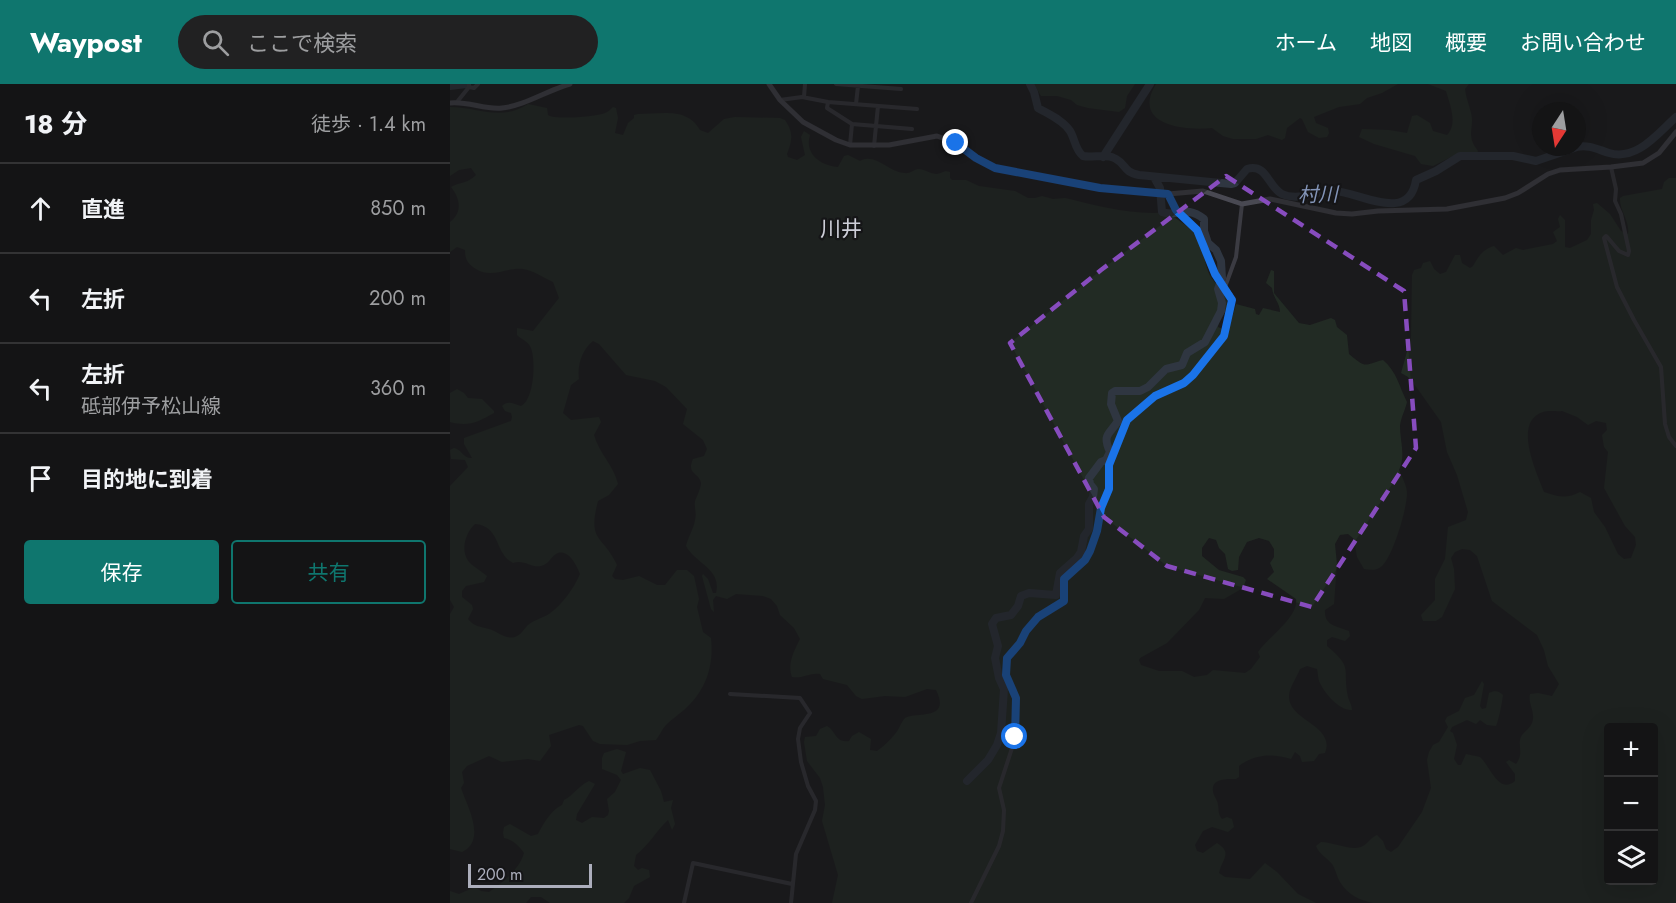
<!DOCTYPE html>
<html lang="ja">
<head>
<meta charset="utf-8">
<style>
	body { margin:0; font-family:Jost,"Noto Sans JP",sans-serif; background:#212122; color:#f1f3f6 }
	.controls { position:absolute; right:18px; bottom:18px; display:grid; overflow:hidden; border-radius:6px; box-shadow:0 6px 24px #0002 }
	.controls button { width:54px; height:54px; display:grid; place-items:center; padding:0; border:0; border-bottom:2px solid #333334; background:#141415; color:#f1f3f6; font:30px sans-serif }
	.compass { position:absolute; left:1082px; top:18px; width:54px; height:54px; border-radius:50%; background:#141415; box-shadow:0 6px 24px #0002; rotate:192deg }
	.scale { position:absolute; left:18px; bottom:15px; width:124px; box-sizing:border-box; padding-left:6px; border:3px solid #acaebc; border-top:0; font-size:16px; line-height:21px; white-space:nowrap; color:#acaebc; -webkit-text-stroke:4px #151517; paint-order:stroke }
	.stop { position:absolute; width:18px; height:18px; margin:-14px; border:4px solid #1a73e8; border-radius:50%; background:#fff }
	.stop.end { background:#1a73e8; border-color:#fff; box-shadow:0 2px 6px #0008 }
	.list { margin:0; padding:0; list-style:none }
	h2 { display:flex; justify-content:space-between; align-items:center; height:78px; margin:0; padding:0 24px; font-size:26px }
	h2 small { font-size:20px; font-weight:400; color:#9d9ea0 }
	.list li { display:grid; grid-template-columns:39px 1fr auto; gap:18px; align-items:center; box-sizing:border-box; height:90px; padding:0 24px; border-top:2px solid #333334 }
	.list b { display:block; font-size:22px; white-space:nowrap }
	.list p { margin:0; font-size:20px; white-space:nowrap; color:#9d9ea0 }
	.list em { font-size:20px; font-style:normal; color:#9d9ea0 }
	.actions { display:flex; gap:12px; padding:18px 24px }
	.actions a { flex:1; padding:14px 0; border:2px solid #0f766e; border-radius:6px; text-align:center; font-size:21px; color:#0f766e }
	.actions .main { background:#0f766e; color:#fff }
	.icon { flex:none; width:33px; height:33px; fill:none; stroke:currentColor; stroke-width:2; stroke-linecap:round; stroke-linejoin:round }
	.map { position:relative; flex:none; width:1226px; height:819px; overflow:hidden }
	header { display:flex; align-items:center; gap:36px; box-sizing:border-box; height:84px; padding:0 30px; background:#0f766e; color:#fff }
	header strong { font-size:28px }
	nav { display:flex; gap:33px; margin-inline-start:auto; font-size:21px }
	.search { width:420px; height:54px; background:#212122; display:flex; align-items:center; gap:15px; box-sizing:border-box; padding:0 21px; border-radius:33px; color:#9d9ea0; font-size:22px }
	main { display:flex }
	aside { flex:1; background:#141415 }
	.map>svg:first-child { display:block }
	.green { fill:#222b24; fill-rule:evenodd }
	.lines { fill:none; stroke-linecap:round; stroke-linejoin:round }
	.river { stroke:#2f3641; stroke-width:8 }
	.minor { stroke:#3b3b42; stroke-width:4 }
	.secondary { stroke:#494952; stroke-width:5 }
	.route { stroke:#1a73e8; stroke-width:8 }
	.marked { fill:none; stroke:#874cbe; stroke-width:4.5; stroke-dasharray:12 8; stroke-linejoin:round }
	.labels { text-anchor:middle; dominant-baseline:central; stroke-width:4.5; stroke-linejoin:round; paint-order:stroke }
	.water-label { font-size:20px; font-style:italic; fill:#8394b7; stroke:#151517 }
	.quarter-label { font-size:21px; fill:#cdced8; stroke:#151517 }
</style>
</head>
<body>
<header>
<strong>Waypost</strong>
<div class="search"><svg class="icon" aria-label="search" viewBox="0 0 24 24"><circle cx="10" cy="10" r="6"/><path d="M15 15l6 6"/></svg>ここで検索</div>
<nav><a>ホーム</a><a>地図</a><a>概要</a><a>お問い合わせ</a></nav>
</header>
<main>
<aside>
<h2>18 分<small>徒歩 · 1.4 km</small></h2>
<ul class="list">
<li><svg class="icon" aria-label="ahead" viewBox="0 0 24 24"><path d="M12 20V5M6 11l6-6 6 6"/></svg><div><b>直進</b></div><em>850 m</em></li>
<li><svg class="icon" aria-label="left" viewBox="0 0 24 24"><path d="M17 20v-9H6M10 6l-5 5 5 5"/></svg><div><b>左折</b></div><em>200 m</em></li>
<li><svg class="icon" aria-label="left" viewBox="0 0 24 24"><path d="M17 20v-9H6M10 6l-5 5 5 5"/></svg><div><b>左折</b><p>砥部伊予松山線</p></div><em>360 m</em></li>
<li><svg class="icon" aria-label="arrive" viewBox="0 0 24 24"><path d="M6 21V4h12l-3 4 3 4H6"/></svg><div><b>目的地に到着</b></div></li>
</ul>
<div class="actions"><a class="main">保存</a><a>共有</a></div>
</aside>
<div class="map">
<svg width="1226" height="819" viewBox="0 0 1226 819">
	<rect width="100%" height="100%" fill="#1a1a1c"/>
	<path class="green" d="M584,0H685L677,12L675,24L669,28L638,24L627,21L621,16L607,12H591Z
		M706,0H948L932,9L917,14L910,20L889,23L864,33L866,39L878,44L879,49L877,53L869,54L858,48L852,35L850,34L837,44L835,54L832,56L818,51L806,55H783L773,52L762,44C734,47 681,41 706,0Z
		M978,0H1019L1015,5C1016,14 1019,20 1021,29C1025,44 1015,51 1028,67L1023,76L1003,72L983,82L971,80L965,72L924,60L909,53L912,45L939,46L957,49L962,32L967,31L980,39L983,47L997,51C1008,40 1000,21 996,7Z
		M78,20L97,24L98,31C105,36 145,33 155,29C158,28 160,26 163,23L166,24L168,34L165,49L173,51L178,39L184,34V31L188,30C212,30 237,23 250,46L258,49L274,35L285,33L330,34L335,36C344,49 342,57 337,70L338,73L347,76L355,71L351,53L354,47L360,51C354,70 371,82 388,83L394,72L398,71L410,77C424,68 439,88 454,89C460,90 463,86 468,85C474,85 481,90 487,90C493,89 494,86 500,88V94L502,96H516L529,102L565,107L578,114H585L592,112L603,115L615,114C649,122 684,132 718,128C726,136 737,140 744,149C755,162 753,180 761,193C766,201 775,207 777,217C779,228 769,233 768,243L773,245L779,244L786,220L805,225L806,230L809,231L813,224L830,228C830,219 823,214 822,204L816,199L821,186L824,187V209L849,239L860,241L881,234L885,236L887,243L897,251L899,270C917,285 913,281 933,276C947,288 949,302 957,318C955,327 951,333 950,342C950,358 956,371 949,386C952,393 957,402 957,409C957,425 943,472 932,482C927,487 920,486 914,485L907,473L904,455L898,450L890,451L885,460L887,480L884,520L875,526C874,542 887,542 899,547L900,552L895,557L882,553L877,556V562C904,585 892,583 898,613C899,617 902,621 902,626C890,627 875,610 870,599C868,596 868,589 867,585L857,582L850,585C847,593 839,604 839,612C838,637 886,641 875,669L869,670L864,677L852,678L850,672L845,668L841,675C823,669 804,670 789,682V693L786,695C778,695 761,694 763,707C763,712 768,716 768,721C769,727 768,730 772,735L777,733L782,735L784,743L778,748L762,743L753,747L745,761L747,767L753,769L767,759C783,769 772,775 769,789L775,793L800,795L815,779L827,788L848,810L866,819H382L388,791L372,737L375,721L373,703L370,694L357,677L354,658L355,653L366,652L370,645L377,642C386,647 385,659 399,657L402,652L409,648L421,655L420,666L427,667C433,663 440,656 445,650C449,646 451,638 455,634C464,627 502,638 486,606L477,605L455,613L435,612L412,615L406,612L397,601L373,595L370,590C361,588 352,595 342,593C337,580 344,567 350,555L344,544L330,531L327,522L321,515L313,512L286,510L277,515L266,512L263,516L264,528L261,525L252,492L253,490L258,495L263,509H266C272,485 246,480 236,462C238,453 244,444 245,436C247,429 244,424 245,417C247,412 251,404 251,399C249,388 236,391 243,375L254,372L257,365L253,356L233,340L237,325L216,303L205,297L176,291L149,260L143,257C132,266 127,281 129,295L121,301L113,329L121,336L149,333L151,338L144,351C149,369 164,382 168,400L159,411L148,417C137,459 153,450 167,481L162,492L165,495L173,496L189,492L207,501H215L227,486H237L244,492L249,515L247,523L253,548L261,554C264,582 256,607 234,626C228,631 222,635 216,641C212,645 210,651 206,656L190,657L177,661L150,660L143,657L133,642L129,641L99,651L101,662L90,677L78,675L52,678L39,672L17,682L12,688L14,699L11,704C17,722 37,756 12,768L0,765V530L4,523L0,516V402L18,383L15,376L1,375L0,366L4,364C11,365 14,375 22,374L14,360V354L61,337L62,333L61,329L55,327L52,322C58,316 64,320 71,322C84,316 86,277 81,264C79,258 71,255 67,251V244L83,247L109,214L103,198C94,194 83,186 73,185C56,183 42,195 26,185C18,180 15,176 15,166L7,163L0,168V138C13,128 10,114 1,103C12,97 15,101 26,91L21,84L9,86L0,92V23C28,23 51,38 78,20ZM25,440C51,442 44,469 63,479C74,475 81,484 91,482C99,480 100,474 106,470C118,463 127,482 130,490C124,504 112,521 99,530C92,534 84,536 78,541C74,545 71,551 65,553C56,556 47,547 39,545C31,543 23,542 18,535L23,525L22,521L12,513V507L16,502L34,498L37,492C32,488 26,484 21,480C9,469 15,449 25,440ZM759,454L766,456L769,464L775,470L778,485L782,487L788,486L789,473L797,458L809,454L819,457L824,465V473L820,479L824,488L817,495L846,515C849,533 817,554 808,568L810,573L801,585L795,589L763,586L757,591L744,593L732,587H709L691,581L689,576L690,574L717,559L749,526L755,514L774,515L793,504L796,496L793,493L769,486L752,472V464Z
		M1219,94H1226V819H923C909,816 898,811 890,798C887,793 886,786 882,780C876,773 869,770 866,762L871,758C883,758 900,767 911,763C918,760 920,754 927,751L933,757L936,765L941,768L948,763L972,728L981,704L977,676L979,668L983,661L989,658L998,643L995,637L997,633L1009,627L1015,614L1024,611L1032,597L1034,600L1030,622L1032,625L1036,624L1039,609C1045,606 1049,607 1053,611C1052,619 1049,635 1046,642L1037,641L1030,636L1026,640L1017,636L1002,643L1000,647L1003,649L1007,661L1004,675L1008,681H1011L1016,670L1030,673C1040,682 1049,711 1065,697V690L1056,678L1059,676L1066,680C1075,669 1066,660 1072,651C1077,645 1082,643 1083,635C1084,626 1078,619 1080,610L1088,609L1102,612L1109,600L1098,582L1094,566L1087,551L1042,517L1027,472L1020,466L1012,465L1005,468L1001,474L1004,485L1005,505L998,520L992,533L986,537H973L971,531L985,516V495L995,475L998,443L1016,436L1018,428L1007,391L997,368L991,338L967,304L958,293L951,289L961,253L962,191L964,186L971,184L973,179L980,177L984,185L990,190L996,188L1005,171H1010L1012,179L1020,184L1023,182C1028,173 1033,165 1044,162L1053,171L1066,164L1073,166L1103,160L1107,157L1103,148L1110,143L1108,135L1110,131L1115,136V163L1120,164L1137,156L1141,150V136L1144,126L1143,120L1147,119L1160,130L1171,147L1178,150C1180,137 1169,126 1170,114L1173,112L1212,105L1214,98ZM1112,327L1127,333L1138,341L1146,337L1156,339L1157,346L1152,351L1154,363L1158,368L1154,404L1175,442L1185,453L1186,461L1181,474L1174,475L1168,470L1155,443L1144,428L1141,414L1130,408C1117,415 1108,413 1094,408C1087,389 1062,338 1093,328C1099,326 1107,328 1112,327ZM1158,644H1204V796H1158Z
		M7,305L14,309L18,314L32,315L44,327V329C28,338 19,343 0,338V309Z
		M167,665L176,668L171,687L173,690L190,684L200,686L211,707L214,718L223,716L221,724L225,740L222,746L218,736C206,747 199,761 186,771L184,782L188,786L192,784L199,786L200,793L184,802L179,814L174,819H100L91,813H81L76,819H0V807L9,810L25,803L31,807L39,808C53,798 69,786 74,769C70,763 62,755 54,754L53,749L54,743L60,740L81,752L88,750C93,740 101,726 112,721L114,716C124,711 128,702 139,697L145,700L127,730L126,736L132,739L142,733L154,734L158,731L159,727L157,715L165,708L171,696L167,691L152,685V674L154,669Z"/>
	<g class="lines">
		<path class="river" d="M580,0L584,8L588,24C598,30 613,36 620,47C625,55 625,66 633,72C643,74 657,69 666,75C677,81 673,88 689,91L781,100L785,99L797,85C817,79 818,103 832,110C846,117 868,108 883,107C908,107 959,141 966,96L986,87L1010,72H1063L1086,77L1127,63
			M0,2L16,0
			M1127,63C1138,60 1149,66 1159,69C1187,77 1207,50 1226,33
			M653,73L700,0
			M517,697L538,676L547,661L551,649L554,605L549,594L545,574L548,562L542,540L546,534L561,531L568,522L571,512L579,509L606,511L610,489L627,474L631,468L634,452L639,445V420L643,413L644,405L640,400L639,394L651,378L656,376L660,368C652,350 659,351 668,337L661,320L662,309L665,307H690L698,303L716,285L732,281L737,269L755,258L771,227L772,219L768,205L772,194L771,177L766,166L758,159L754,147V135C735,120 727,134 712,128L710,104L704,93"/>
		<path class="minor" d="M386,0L451,5
			M19,3L24,4L28,0
			M354,13L355,0
			M330,16L352,13L378,18L467,25
			M7,18L19,3V0
			M378,18L377,24L402,40L462,45
			M406,20L408,2
			M400,61L402,40
			M424,62L428,22
			M1161,83L1166,105L1165,117L1171,130L1179,167L1178,171L1169,167L1158,154L1156,152L1154,154L1167,203L1184,236L1211,283L1215,340L1219,353L1226,362
			M775,203L786,173L792,120
			M280,610L350,614L360,629L350,644L348,655L351,678L358,702L366,717L365,726L346,770L341,819
			M234,819L243,779L342,800
			M521,819L549,762L553,747L554,726L549,704L564,658L566,632V614L556,591L557,574L588,533L614,517V495L635,476L640,467L647,447L651,424L659,405L657,388L659,381L677,336L705,312L739,296L774,252L780,232L782,216L781,211L765,190L751,153L747,146L726,126L718,110"/>
		<path class="secondary" d="M319,0L330,16L353,38L386,56L400,61H439L487,52L506,59L526,74L545,84L650,104L718,110L753,107L792,120L820,115L886,129L902,130L928,127L997,125L1055,114L1068,109L1098,90L1110,86L1161,83L1193,79L1209,69L1226,48
			M0,19C18,17 35,26 52,24C74,22 98,6 120,0"/>
	</g>
	<g class="lines">
		<path class="route" d="M506,59L526,74L545,84L650,104L718,110L726,126L747,146L765,190L782,216L774,252L743,291L734,299L705,312L677,336L659,381V405L651,424L647,447L640,467L635,476L614,495V517L588,533L576,547L570,559L557,574L556,591L566,614L565,653"/>
	</g>
	<path d="M0 0H1226V819H0ZM776,92L954,207L966,364L862,523L717,482L654,433L560,259L651,186Z" fill="#1a1a1c" fill-opacity=".55" fill-rule="evenodd"/>
	<path class="marked" d="M776,92L954,207L966,364L862,523L717,482L654,433L560,259L651,186Z"/>
	<g class="labels">
		<g class="water-label">
			<text transform="translate(868 111) rotate(-1)">村川</text>
		</g>
		<g class="quarter-label">
			<text x="391" y="145">川井</text>
		</g>
	</g>
</svg>
<div class="controls">
<button>+</button>
<button>−</button>
<button><svg class="icon" aria-label="layers" viewBox="0 0 24 24"><path d="M12 4l9 5-9 5-9-5zM3 14l9 5 9-5"/></svg></button>
</div>
<svg class="compass" viewBox="-18 -18 36 36"><path d="M0-13l5 13h-10z" fill="#e53935"/><path d="M0 13l5-13h-10z" fill="#9d9ea0"/></svg>
<div class="scale">200 m</div>
<div class="stop" style="left:565px;top:653px"></div>
<div class="stop end" style="left:506px;top:59px"></div>
</div>
</main>
</body>
</html>
